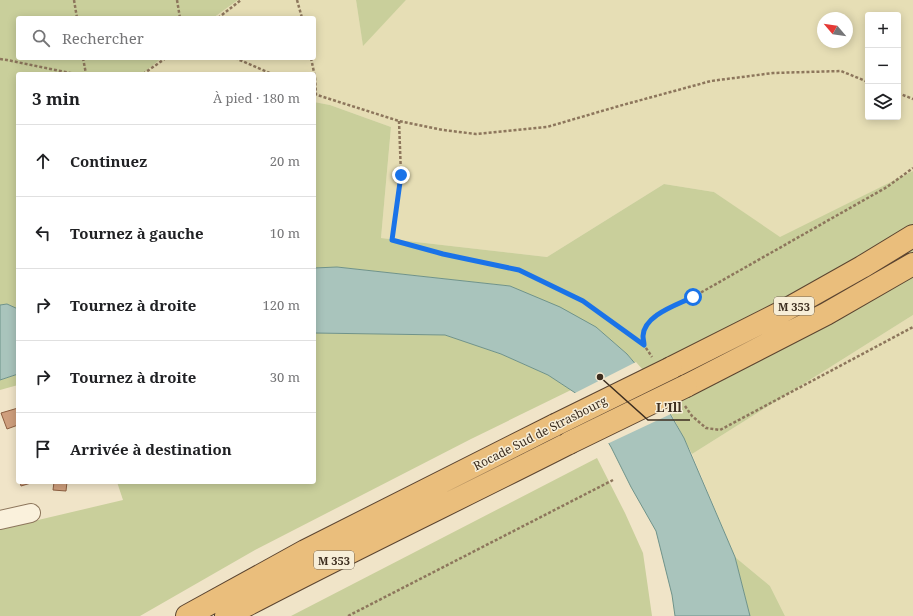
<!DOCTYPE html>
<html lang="fr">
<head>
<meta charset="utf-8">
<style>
	body { margin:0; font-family:"Noto Serif",serif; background:#f2f2f2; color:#202124 }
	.controls { position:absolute; right:12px; top:12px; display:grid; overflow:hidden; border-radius:4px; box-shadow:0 2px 10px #0003 }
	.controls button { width:36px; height:36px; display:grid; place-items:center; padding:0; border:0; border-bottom:1px solid #e0e0e0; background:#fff; color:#202124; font:20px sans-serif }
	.compass { position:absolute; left:817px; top:12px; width:36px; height:36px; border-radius:50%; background:#fff; box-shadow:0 2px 10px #0003; rotate:299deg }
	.stop { position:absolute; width:12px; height:12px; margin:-9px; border:3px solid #1a73e8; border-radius:50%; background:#fff }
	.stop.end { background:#1a73e8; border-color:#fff; box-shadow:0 1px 4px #0008 }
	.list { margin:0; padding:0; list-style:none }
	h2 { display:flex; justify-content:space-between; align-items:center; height:52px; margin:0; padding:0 16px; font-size:17px }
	h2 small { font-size:13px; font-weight:400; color:#757577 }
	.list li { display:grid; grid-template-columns:26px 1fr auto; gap:12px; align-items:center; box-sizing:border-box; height:72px; padding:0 16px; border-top:1px solid #e0e0e0 }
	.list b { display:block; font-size:15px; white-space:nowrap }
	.list em { font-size:13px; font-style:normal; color:#757577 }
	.icon { flex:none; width:22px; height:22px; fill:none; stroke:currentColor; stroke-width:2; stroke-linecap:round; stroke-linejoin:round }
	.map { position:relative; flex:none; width:913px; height:616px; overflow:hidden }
	.search { position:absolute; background:#fff; box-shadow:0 2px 10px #0003; left:16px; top:16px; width:300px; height:44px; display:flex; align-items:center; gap:10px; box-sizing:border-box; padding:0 14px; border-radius:4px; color:#757577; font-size:15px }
	.panel { position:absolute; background:#fff; box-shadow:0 2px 10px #0003; left:16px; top:72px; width:300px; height:412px; border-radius:4px }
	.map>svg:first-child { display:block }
	.farmland { fill:#e6deb5; fill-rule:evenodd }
	.green { fill:#c9cf9b }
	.water { fill:#a9c4bc; stroke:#6f938a }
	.pier { fill:#f0e4c8 }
	.building { fill:#cf9f7d; stroke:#8d5f41 }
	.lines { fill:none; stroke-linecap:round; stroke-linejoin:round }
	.minor-casing { stroke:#8d765c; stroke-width:20 }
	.trunk-casing { stroke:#5b4430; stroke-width:24 }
	.path { stroke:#8d765c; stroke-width:2.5; stroke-dasharray:3 2; stroke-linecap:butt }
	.minor { stroke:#faf1dc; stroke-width:18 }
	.trunk { stroke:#eabe7c; stroke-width:22 }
	.trunk-bridge-casing { stroke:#5b4430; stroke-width:24; stroke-linecap:butt }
	.trunk-bridge { stroke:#eabe7c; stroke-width:22 }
	.route { stroke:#1a73e8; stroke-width:5 }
	.labels { text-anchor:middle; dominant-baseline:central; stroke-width:3; stroke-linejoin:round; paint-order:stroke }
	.shield { fill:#f7eed8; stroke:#756857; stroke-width:1 }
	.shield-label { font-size:11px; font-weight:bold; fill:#3d2e20 }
	.street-label { font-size:12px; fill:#3d2e20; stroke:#f7eed8 }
	.leader { fill:none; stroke:#3d2e20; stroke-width:1.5 }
	.callout-dot { fill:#3d2e20; stroke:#f7eed8; stroke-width:1.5 }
	.callout-label { font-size:13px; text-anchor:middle; font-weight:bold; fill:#3d2e20; stroke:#f7eed8; stroke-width:3; stroke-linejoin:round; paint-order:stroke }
</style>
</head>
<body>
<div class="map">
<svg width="913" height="616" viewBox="0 0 913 616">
	<rect width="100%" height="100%" fill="#f0e4c8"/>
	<path class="farmland" d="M238,0H356L363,45L406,0H913V171L780,238L714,192L664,184L547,257L381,238L391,127L330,105L314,102V74H142L162,58H314V18H213ZM868,15H898V117H868ZM823,18H847V42H823Z
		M913,315V616H785L770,586L735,557L692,454Z"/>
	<path class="green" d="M0,0H238L213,18H18V58H162L142,74H18V309L7,304L0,305Z
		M356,0H406L363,46Z
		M314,102L330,105L391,127L381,238L547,257L664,184L714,192L780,237L913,171V315L692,454L674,419L654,386L627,354L596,327L510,286L337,267L314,268Z
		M314,333L445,335L501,354L548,375L571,390L471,439L255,550L140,616H0V529L123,500L117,482H314Z
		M18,374V385L0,390V380Z
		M597,458L625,513L643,553L652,616H291Z
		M735,557L770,586L785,616H750Z"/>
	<path class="water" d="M337,267L510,286L560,307L596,327L627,354L654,386L684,438L735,557L750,616H675L672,595L656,531L631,487L611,447L580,396L548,375L501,354L445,335L314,333V268Z
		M7,304L18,309V374L0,380V305Z"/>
	<path class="pier" d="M636,362L656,385L673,413L607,444L579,397L573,394Z"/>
	<path class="building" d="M18,408V425L7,429L1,413Z
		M20,482H30L31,483L21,486Z
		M54,482H67L66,491L53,490Z"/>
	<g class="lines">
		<g class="minor-casing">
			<path id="minor" d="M0,520L31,513"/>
		</g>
		<g class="trunk-casing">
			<path id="trunk" d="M671,368L782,312L862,267L913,236
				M686,386L826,314L913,264
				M187,616L305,551L555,425
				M226,616C339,556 455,501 569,443"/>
		</g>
		<path class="path" d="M74,0L77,18
			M177,0L180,18
			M297,0L302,18
			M218,18L241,0
			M83,58L86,74
			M235,58L272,74
			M311,58L315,77L316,95
			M0,59L7,60L75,74
			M143,74L166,58
			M898,93L913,99
			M314,94L399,121L443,130L476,134L547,127L619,106L711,81L773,73L841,71L868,82
			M399,121L401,175L392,240L443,254L519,270L583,301L644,345L652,357
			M644,345L643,335L647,324L654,316L693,297L887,187L913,168
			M685,406L692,416L706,428L720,430L913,327
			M348,616L613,480"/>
		<use href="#minor" class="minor"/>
		<use href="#trunk" class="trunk"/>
		<g class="trunk-bridge-casing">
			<path id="trunk-bridge" d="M555,425L671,368
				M569,443L686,386"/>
		</g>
		<use href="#trunk-bridge" class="trunk-bridge"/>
	</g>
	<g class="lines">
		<path class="route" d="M401,175L392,240L443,254L519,270L583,301L644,345C644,342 643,339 643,336C644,315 677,305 693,297"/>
	</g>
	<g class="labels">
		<g class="shield">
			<rect x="774" y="297" width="40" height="18" rx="3"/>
			<rect x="314" y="551" width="40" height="18" rx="3"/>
		</g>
		<g class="shield-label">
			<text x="794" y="306">M 353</text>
			<text x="334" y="560">M 353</text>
		</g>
		<g class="street-label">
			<text transform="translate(540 433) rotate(-27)">Rocade Sud de Strasbourg</text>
		</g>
	</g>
	<path class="leader" d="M600 377L648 420H690"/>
	<circle class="callout-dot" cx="600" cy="377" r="4"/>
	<g class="callout-label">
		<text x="669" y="412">L'Ill</text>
	</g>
</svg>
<div class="controls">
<button>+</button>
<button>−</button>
<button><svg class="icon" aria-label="layers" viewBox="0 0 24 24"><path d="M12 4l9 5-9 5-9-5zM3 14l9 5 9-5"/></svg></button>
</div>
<svg class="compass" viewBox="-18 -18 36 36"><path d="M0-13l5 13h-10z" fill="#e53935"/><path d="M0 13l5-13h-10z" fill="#757577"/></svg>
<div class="stop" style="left:693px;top:297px"></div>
<div class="stop end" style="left:401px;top:175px"></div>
<div class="search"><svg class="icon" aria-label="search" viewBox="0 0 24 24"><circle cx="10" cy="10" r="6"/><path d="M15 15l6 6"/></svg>Rechercher</div>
<section class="panel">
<h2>3 min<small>À pied · 180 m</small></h2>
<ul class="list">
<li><svg class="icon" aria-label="ahead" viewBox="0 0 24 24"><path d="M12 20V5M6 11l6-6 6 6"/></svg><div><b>Continuez</b></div><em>20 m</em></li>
<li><svg class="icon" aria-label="left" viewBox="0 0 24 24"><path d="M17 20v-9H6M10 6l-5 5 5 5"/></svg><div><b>Tournez à gauche</b></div><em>10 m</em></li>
<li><svg class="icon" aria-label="right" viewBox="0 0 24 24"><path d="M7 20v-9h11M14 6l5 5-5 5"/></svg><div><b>Tournez à droite</b></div><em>120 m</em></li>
<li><svg class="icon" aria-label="right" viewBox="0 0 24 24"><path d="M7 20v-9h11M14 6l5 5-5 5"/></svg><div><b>Tournez à droite</b></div><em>30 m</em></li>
<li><svg class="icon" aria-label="arrive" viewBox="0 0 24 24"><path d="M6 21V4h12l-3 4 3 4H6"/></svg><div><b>Arrivée à destination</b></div></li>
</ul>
</section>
</div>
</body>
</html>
